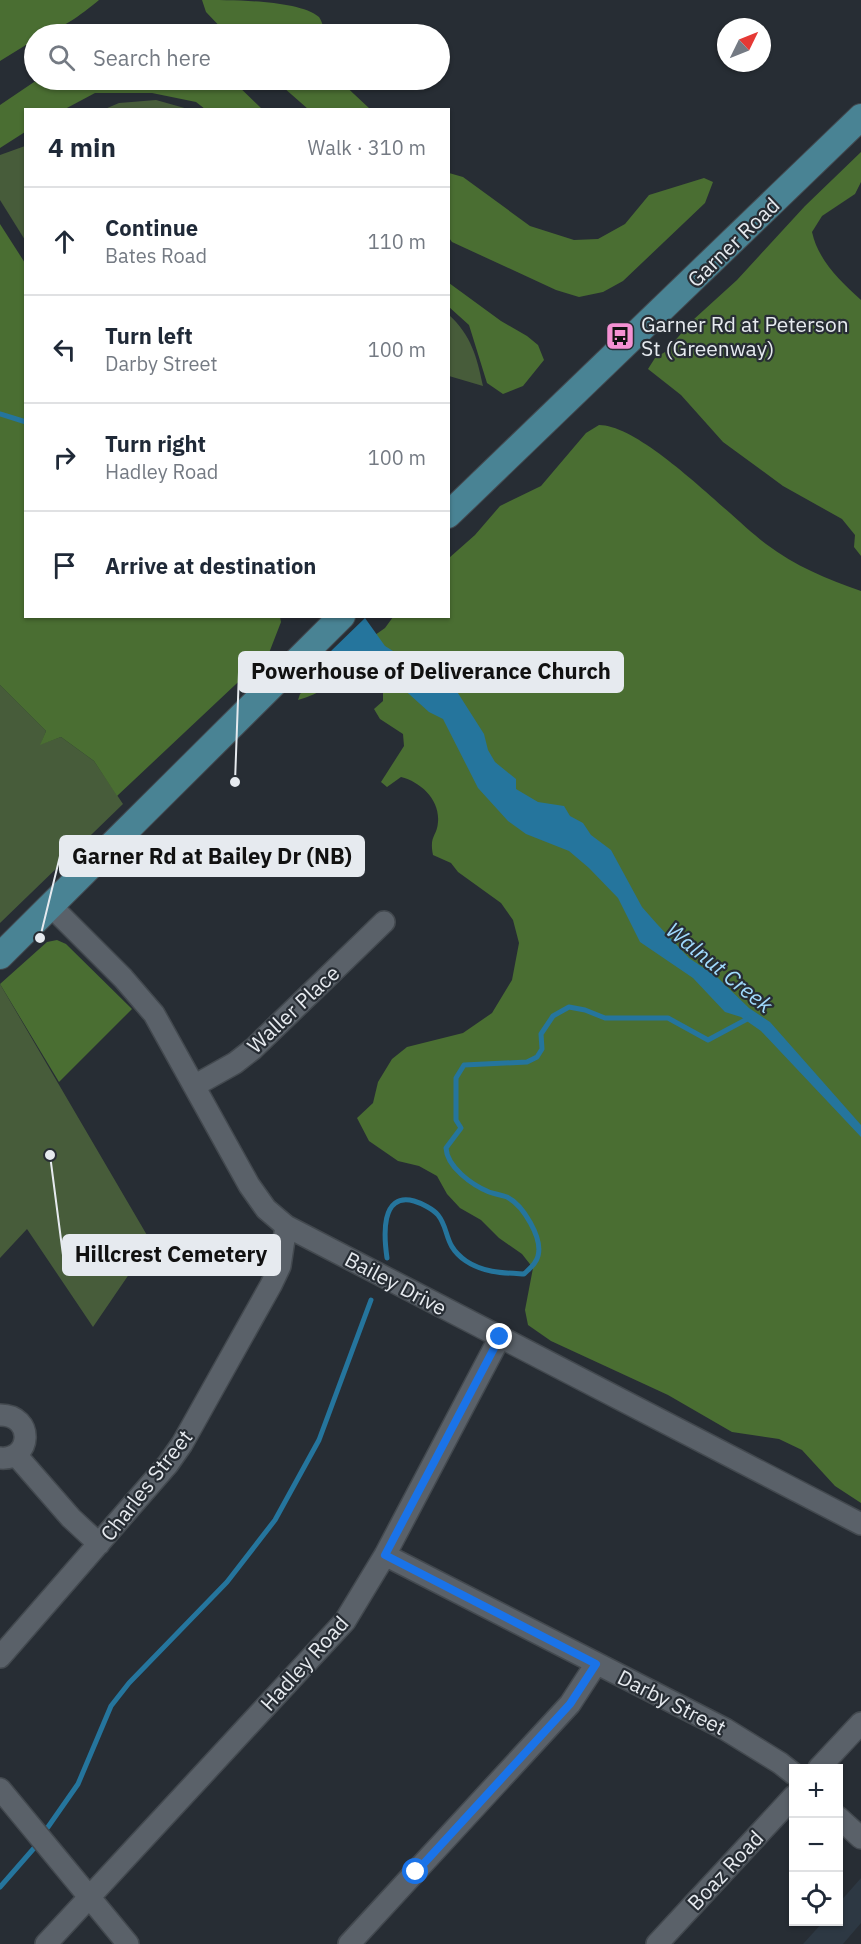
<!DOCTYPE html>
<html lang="en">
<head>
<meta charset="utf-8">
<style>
	body { margin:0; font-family:"IBM Plex Sans",sans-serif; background:#f2f2f3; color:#1f2937 }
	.controls { position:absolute; right:18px; bottom:18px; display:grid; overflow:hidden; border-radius:0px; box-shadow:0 2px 4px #0004 }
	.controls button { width:54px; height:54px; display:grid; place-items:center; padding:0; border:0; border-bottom:2px solid #e0e1e3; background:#fff; color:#1f2937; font:30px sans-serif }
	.compass { position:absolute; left:717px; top:18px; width:54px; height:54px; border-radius:50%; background:#fff; box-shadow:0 2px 4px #0004; rotate:47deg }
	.stop { position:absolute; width:18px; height:18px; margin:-14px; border:4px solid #1a73e8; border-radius:50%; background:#fff }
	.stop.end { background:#1a73e8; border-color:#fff; box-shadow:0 2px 6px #0008 }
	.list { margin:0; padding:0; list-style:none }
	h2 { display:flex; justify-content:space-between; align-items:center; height:78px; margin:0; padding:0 24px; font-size:26px }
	h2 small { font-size:20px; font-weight:400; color:#747a83 }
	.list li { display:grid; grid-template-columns:39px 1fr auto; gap:18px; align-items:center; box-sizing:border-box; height:108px; padding:0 24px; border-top:2px solid #e0e1e3 }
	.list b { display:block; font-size:22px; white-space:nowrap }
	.list p { margin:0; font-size:20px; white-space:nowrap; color:#747a83 }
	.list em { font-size:20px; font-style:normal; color:#747a83 }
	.icon { flex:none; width:33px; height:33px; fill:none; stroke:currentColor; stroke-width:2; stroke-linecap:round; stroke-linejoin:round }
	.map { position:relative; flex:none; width:861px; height:1944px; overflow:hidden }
	.search { position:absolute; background:#fff; box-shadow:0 2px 4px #0004; left:24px; top:24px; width:426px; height:66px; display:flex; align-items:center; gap:15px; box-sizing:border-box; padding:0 21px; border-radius:33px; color:#747a83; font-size:22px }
	.panel { position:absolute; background:#fff; box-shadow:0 2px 4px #0004; left:24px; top:108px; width:426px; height:510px; border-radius:0px }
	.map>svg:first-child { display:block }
	.built { fill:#2d3843 }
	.green { fill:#475c3a }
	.forest { fill:#4a6e32 }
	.water { fill:#25759d }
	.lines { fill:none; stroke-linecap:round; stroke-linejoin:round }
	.stream { stroke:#25759d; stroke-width:5 }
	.minor-casing { stroke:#43494f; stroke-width:24 }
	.major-casing { stroke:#43494f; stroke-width:28 }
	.minor { stroke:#5a6169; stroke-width:21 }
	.major { stroke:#498394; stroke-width:26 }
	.route { stroke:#1a73e8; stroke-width:8 }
	.labels { text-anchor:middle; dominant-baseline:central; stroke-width:4.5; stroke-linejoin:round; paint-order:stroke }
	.street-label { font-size:21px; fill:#e6eaef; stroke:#272d34 }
	.poi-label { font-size:21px; fill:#e6eaef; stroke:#272d34; text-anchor:start }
	.water-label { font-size:22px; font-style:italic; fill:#a0dafd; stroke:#272d34 }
	.leader { fill:none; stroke:#e6eaef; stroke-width:2 }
	.callout-dot { fill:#e6eaef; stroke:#272d34; stroke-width:2 }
	.callout { fill:#e6eaef; stroke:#e6eaef; stroke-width:2 }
	.callout-label { font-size:22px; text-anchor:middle; font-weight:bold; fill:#111 }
</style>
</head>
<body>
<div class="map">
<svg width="861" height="1944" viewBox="0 0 861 1944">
	<rect width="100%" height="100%" fill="#272d34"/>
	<path class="built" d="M861,1878V1923L843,1944H803L823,1922H838L839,1903Z"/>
	<path class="green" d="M156,100L188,109H105L119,103Z
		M25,146H26L25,240L0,200V155Z
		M449,315C471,335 477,357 483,386L449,376Z
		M0,685L46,731L41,744L61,737L94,761L123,804L0,923Z
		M0,984L151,1242L93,1327L27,1229L0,1258Z"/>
	<path class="forest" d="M0,0H99C82,14 57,34 34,34V40L0,61Z
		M202,0C232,0 299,0 319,17C322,21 324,30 326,34H227L206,12Z
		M136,29L174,34H115Z
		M37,80H232L262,109H205L196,102L152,93H95L65,109L26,110L25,132L0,148V105Z
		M275,80H339L370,109H308Z
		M861,152V182L855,194L822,216L812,232C818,260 840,281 861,300V556L854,547L855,535L842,519L783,486L723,442L681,395L648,369L655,358L665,352L693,320L737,280L805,206Z
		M449,173L463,177L530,226L574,240L598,239L625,224L649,195L704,178L713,182L705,203L623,281L603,292L579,297L556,290L452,242L449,238Z
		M0,224L25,263L26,616L280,617L281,622L269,653L117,796L94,761L61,737L40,745L46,731L0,685Z
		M449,283L501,321L527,336L538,345L544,360L523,386L503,394L487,383L469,325L449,307Z
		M599,425C643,425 729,516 766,544C795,566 827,579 861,591V1503L835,1486L802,1450L779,1439L732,1432L668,1395L551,1341L528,1325L525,1310L533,1268L522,1254L499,1238L481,1220L460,1208L447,1194L437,1176L419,1166L398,1161L369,1141L357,1118L373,1103L378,1082L392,1059L407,1047L463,1033L492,1013L512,980L519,943L513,920L501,903L458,872L451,863L433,855C429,835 437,837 438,822C440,800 421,782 401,777L387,787L381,782L404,746L403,734L380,719L374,709L383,701V692C350,664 330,692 298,700L300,694L334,664L385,628L393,617L448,616L449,558L475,535L500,506L541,486L586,433Z
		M57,940L66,944L132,1009L59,1082L0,984L47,942Z"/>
	<path class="water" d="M365,618L385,646L456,690L484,734L488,750L495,762L516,779V789L538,802L564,806L570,816L583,823L591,835L611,850L642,907L657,924L689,958L717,977L749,1008L770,1022L861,1125V1137L761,1031L741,1017L725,1012L693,978L640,942L618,898L589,868L569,851L526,834L508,821L478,788L443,719L429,712L380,668L361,664L331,651Z"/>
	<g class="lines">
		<path class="stream" d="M0,414L26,422
			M387,1258C384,1237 380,1192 414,1201C421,1203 433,1209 438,1215C450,1230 443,1245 466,1261C484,1273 504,1273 524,1274C530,1268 536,1264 538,1256C543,1238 523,1205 507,1197C501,1195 495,1194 489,1192C472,1185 447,1167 446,1148L461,1128L456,1120V1078L464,1065L527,1062L537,1057L542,1049L541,1034L553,1016L569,1007L585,1010L605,1018H668L708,1040L749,1018
			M48,1827L78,1784L111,1706L129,1683L227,1582L275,1520L319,1440L371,1300
			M0,1887L35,1847"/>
		<g class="minor-casing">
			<path id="minor" d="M51,906L123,978L154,1014L249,1185L266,1209L286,1226L861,1524
				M194,1086L235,1063L253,1049L384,922
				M0,1415C35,1415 32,1461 0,1458
				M16,1455L71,1518L99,1544
				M385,1555L725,1729L780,1763L794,1774
				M0,1657L168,1464L182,1444L271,1285L280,1266L286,1226
				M819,1768L861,1723
				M0,1789L128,1944
				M838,1817L861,1838
				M46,1944L345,1621L385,1555L500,1337
				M349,1944L570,1704L596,1664
				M657,1944L794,1796"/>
		</g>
		<g class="major-casing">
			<path id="major" d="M448,515L861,117
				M0,956L342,616"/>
		</g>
		<use href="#minor" class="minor"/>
		<use href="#major" class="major"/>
	</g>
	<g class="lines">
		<path class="route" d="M416,1872L570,1704L596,1664L385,1555L500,1337"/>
	</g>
	<defs>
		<g id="bus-square" transform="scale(1.5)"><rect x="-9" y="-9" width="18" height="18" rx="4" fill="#f491d3" stroke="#272d34"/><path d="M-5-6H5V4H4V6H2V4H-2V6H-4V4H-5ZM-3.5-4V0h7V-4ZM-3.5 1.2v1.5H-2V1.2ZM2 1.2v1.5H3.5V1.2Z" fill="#111"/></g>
	</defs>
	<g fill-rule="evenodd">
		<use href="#bus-square" x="620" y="336"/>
	</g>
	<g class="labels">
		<g class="street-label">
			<text transform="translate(733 242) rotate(-44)">Garner Road</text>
			<text transform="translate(293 1009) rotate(-43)">Waller Place</text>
			<text transform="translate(396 1283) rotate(28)">Bailey Drive</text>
			<text transform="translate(146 1485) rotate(-52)">Charles Street</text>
			<text transform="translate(304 1663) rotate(-48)">Hadley Road</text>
			<text transform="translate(672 1702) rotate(27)">Darby Street</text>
			<text transform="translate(725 1870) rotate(-47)">Boaz Road</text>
		</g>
		<g class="poi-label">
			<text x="641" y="324">Garner Rd at Peterson<tspan x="641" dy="24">St (Greenway)</tspan></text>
		</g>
		<g class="water-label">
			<text transform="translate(720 967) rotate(39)">Walnut Creek</text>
		</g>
	</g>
	<path class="leader" d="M235 782L239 672M40 938L60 856M50 1155L63 1255"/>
	<g class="callout-dot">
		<circle cx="235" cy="782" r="6"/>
		<circle cx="40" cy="938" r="6"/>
		<circle cx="50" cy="1155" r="6"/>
	</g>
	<g class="callout">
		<rect x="239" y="652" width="384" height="40" rx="6"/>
		<rect x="60" y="836" width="304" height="40" rx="6"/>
		<rect x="63" y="1235" width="217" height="40" rx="6"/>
	</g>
	<g class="callout-label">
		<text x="431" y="679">Powerhouse of Deliverance Church</text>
		<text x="212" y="864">Garner Rd at Bailey Dr (NB)</text>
		<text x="171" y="1262">Hillcrest Cemetery</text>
	</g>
</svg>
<div class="controls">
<button>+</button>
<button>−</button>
<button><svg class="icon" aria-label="locate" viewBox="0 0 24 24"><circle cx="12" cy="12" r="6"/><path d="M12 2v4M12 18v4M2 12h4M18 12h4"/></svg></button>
</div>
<svg class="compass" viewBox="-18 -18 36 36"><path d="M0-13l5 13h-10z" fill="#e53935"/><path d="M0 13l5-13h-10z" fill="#747a83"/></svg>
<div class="stop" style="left:416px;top:1872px"></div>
<div class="stop end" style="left:500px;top:1337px"></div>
<div class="search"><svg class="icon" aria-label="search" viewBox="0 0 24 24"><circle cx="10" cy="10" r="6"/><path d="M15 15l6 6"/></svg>Search here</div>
<section class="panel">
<h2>4 min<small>Walk · 310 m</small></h2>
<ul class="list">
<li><svg class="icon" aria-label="ahead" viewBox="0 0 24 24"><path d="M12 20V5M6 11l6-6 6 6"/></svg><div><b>Continue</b><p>Bates Road</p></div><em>110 m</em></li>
<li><svg class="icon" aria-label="left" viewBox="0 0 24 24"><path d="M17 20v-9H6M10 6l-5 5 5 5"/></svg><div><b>Turn left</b><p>Darby Street</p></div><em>100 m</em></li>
<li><svg class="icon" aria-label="right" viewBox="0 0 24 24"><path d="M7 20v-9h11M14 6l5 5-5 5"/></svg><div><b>Turn right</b><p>Hadley Road</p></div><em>100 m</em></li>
<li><svg class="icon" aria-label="arrive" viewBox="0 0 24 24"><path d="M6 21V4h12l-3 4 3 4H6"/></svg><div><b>Arrive at destination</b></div></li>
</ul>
</section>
</div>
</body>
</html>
